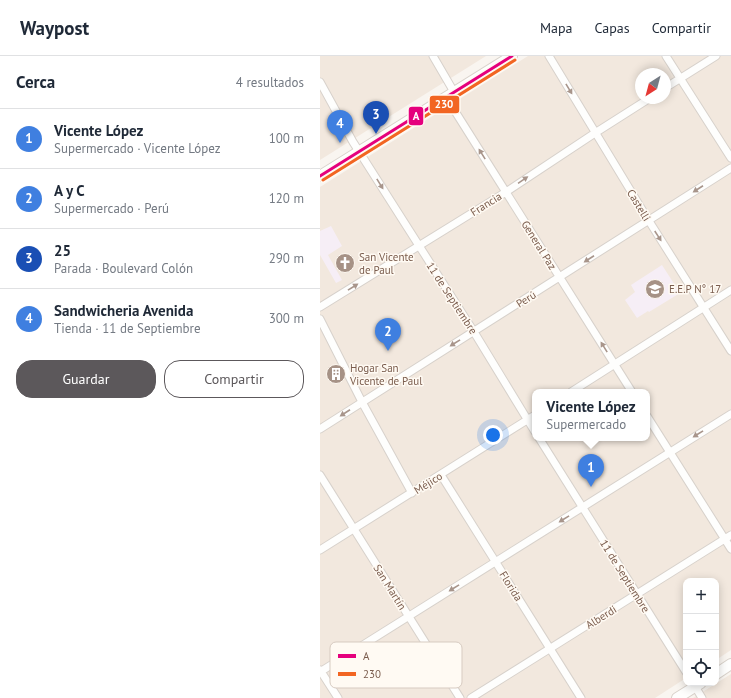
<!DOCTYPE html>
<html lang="es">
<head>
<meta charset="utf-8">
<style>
	body { margin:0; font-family:"PT Sans",sans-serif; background:#f6f6f7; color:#1f2937 }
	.controls { position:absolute; right:12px; bottom:12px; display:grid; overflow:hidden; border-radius:8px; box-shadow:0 2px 10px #0003 }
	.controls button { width:36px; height:36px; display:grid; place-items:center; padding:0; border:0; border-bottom:1px solid #e0e1e3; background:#fff; color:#1f2937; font:20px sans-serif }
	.compass { position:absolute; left:315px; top:12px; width:36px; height:36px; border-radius:50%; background:#fff; box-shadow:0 2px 10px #0003; rotate:216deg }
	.you { position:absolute; left:173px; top:379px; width:14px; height:14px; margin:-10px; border:3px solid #fff; border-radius:50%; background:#1a73e8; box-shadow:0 0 0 6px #1a73e833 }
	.badge { display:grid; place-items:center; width:26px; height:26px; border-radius:50%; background:#5c585b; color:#fff; font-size:13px; font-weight:700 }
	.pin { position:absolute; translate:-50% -33px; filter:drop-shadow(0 1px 2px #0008) }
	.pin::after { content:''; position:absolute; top:21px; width:14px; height:12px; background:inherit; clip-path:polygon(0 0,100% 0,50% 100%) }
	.popup { position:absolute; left:212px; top:333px; width:118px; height:52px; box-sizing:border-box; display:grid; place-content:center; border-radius:8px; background:#fff; filter:drop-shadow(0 1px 3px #0005); font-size:13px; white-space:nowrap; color:#747a83 }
	.popup b { font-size:15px; color:#1f2937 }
	.popup::after { content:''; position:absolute; left:50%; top:100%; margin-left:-8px; border:8px solid transparent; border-top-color:#fff }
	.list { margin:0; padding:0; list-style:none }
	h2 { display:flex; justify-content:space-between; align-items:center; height:52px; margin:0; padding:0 16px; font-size:17px }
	h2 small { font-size:13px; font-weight:400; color:#747a83 }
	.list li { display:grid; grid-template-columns:26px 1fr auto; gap:12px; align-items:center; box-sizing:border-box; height:60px; padding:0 16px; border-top:1px solid #e0e1e3 }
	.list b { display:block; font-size:15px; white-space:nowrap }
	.list p { margin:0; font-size:13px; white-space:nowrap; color:#747a83 }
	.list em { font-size:13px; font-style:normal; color:#747a83 }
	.actions { display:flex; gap:8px; padding:12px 16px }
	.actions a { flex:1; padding:9px 0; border:1px solid #5c585b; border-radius:16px; text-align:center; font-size:14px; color:#5c585b }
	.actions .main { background:#5c585b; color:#fff }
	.icon { flex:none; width:22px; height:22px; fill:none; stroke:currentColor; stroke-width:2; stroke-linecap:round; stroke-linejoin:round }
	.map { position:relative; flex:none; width:411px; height:642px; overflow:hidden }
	header { display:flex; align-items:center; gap:24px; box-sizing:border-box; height:56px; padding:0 20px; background:#fff; border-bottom:1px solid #e0e1e3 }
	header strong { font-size:19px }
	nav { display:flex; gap:22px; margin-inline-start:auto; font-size:14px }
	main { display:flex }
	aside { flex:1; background:#fff }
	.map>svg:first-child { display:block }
	.residential { fill:#f2e8de; fill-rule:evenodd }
	.education { fill:#f6eef6 }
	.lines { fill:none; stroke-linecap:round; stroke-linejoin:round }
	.street-casing { stroke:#d7d1cb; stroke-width:9 }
	.secondary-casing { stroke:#d9d2cb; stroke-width:12 }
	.street { stroke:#fefefd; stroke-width:7 }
	.secondary { stroke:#fefefd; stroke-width:10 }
	.bus-1-casing { stroke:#fffaf3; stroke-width:6 }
	.bus-2-casing { stroke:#fffaf3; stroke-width:6 }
	.bus-1 { stroke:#e5007d; stroke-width:3 }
	.bus-2 { stroke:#f26522; stroke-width:3 }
	.oneway { fill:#a8958b }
	.labels { text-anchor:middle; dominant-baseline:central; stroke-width:3; stroke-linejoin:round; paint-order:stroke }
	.street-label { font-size:11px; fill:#7a5c4d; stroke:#fffaf3 }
	.poi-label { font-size:11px; fill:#7a5c4d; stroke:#fffaf3; text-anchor:start }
	.key { fill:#fffaf3; stroke:#d7cbc1; stroke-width:1 }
	.key-label { font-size:11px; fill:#7a5c4d }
	.line-badge { stroke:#fffaf3; stroke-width:1.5 }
	.badge-label { font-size:11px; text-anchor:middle; font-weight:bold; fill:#fff }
</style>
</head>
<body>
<header>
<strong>Waypost</strong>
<nav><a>Mapa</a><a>Capas</a><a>Compartir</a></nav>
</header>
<main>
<aside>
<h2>Cerca<small>4 resultados</small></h2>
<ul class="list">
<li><span class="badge" style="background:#3f7fe0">1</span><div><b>Vicente López</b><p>Supermercado · Vicente López</p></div><em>100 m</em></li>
<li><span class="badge" style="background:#3f7fe0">2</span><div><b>A y C</b><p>Supermercado · Perú</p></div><em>120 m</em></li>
<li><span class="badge" style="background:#1a4fb4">3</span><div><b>25</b><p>Parada · Boulevard Colón</p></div><em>290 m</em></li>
<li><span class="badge" style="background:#3f7fe0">4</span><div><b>Sandwicheria Avenida</b><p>Tienda · 11 de Septiembre</p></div><em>300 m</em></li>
</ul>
<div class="actions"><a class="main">Guardar</a><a>Compartir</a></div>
</aside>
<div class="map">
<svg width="411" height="642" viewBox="0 0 411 642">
	<rect width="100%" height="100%" fill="#f9f5f0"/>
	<path class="residential" d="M0,0H166L0,104Z
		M208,0H411V594L396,604V525H366V622L335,642H0V131ZM321,18H345V42H321ZM215,336H327V382H215Z
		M411,618V642H373Z"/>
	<path class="education" d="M11,170L22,190L8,199L22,224L16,227L0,199V175Z
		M342,209L360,237L329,256L328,255L317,262L305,244L315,236L311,229Z"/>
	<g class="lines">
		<g class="street-casing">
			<path id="street" d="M113,0L134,36
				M229,0L329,165L411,295
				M346,0L411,102
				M0,26L33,86L154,276L215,376
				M345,32L396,0
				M126,41L312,336
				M0,251L186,136L275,77L330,42
				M0,263L42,346L92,437
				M251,336L411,234
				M327,360L411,493
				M0,373L411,112
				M219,382L366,616
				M0,419L140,642
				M121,419L261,642
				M0,494L215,359
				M0,614L18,642
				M0,616L411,358
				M373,627L382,642
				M151,642L411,479"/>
		</g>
		<g class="secondary-casing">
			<path id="secondary" d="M0,120L192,0
				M396,618L411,608
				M357,642L381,627"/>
		</g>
		<use href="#street" class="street"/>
		<use href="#secondary" class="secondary"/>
		<g class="bus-1-casing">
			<path id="bus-1" d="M0,120L192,0"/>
		</g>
		<g class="bus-2-casing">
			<path id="bus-2" d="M3,124L195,4"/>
		</g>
		<use href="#bus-1" class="bus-1"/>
		<use href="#bus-2" class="bus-2"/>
	</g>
	<defs><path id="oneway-solid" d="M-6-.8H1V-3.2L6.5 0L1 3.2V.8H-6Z"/></defs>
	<g class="oneway">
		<use href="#oneway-solid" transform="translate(249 33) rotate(59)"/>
		<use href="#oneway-solid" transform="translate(162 98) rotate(-122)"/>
		<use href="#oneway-solid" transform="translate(203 124) rotate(-34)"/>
		<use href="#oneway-solid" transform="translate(60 128) rotate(58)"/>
		<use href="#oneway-solid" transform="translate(378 133) rotate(147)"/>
		<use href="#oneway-solid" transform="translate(338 180) rotate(57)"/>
		<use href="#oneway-solid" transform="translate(269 203) rotate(147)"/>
		<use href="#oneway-solid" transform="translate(33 231) rotate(-32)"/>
		<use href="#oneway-solid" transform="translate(135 287) rotate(148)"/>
		<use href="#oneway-solid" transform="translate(284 291) rotate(-122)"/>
		<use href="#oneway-solid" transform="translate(25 357) rotate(147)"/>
		<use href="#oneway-solid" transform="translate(378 378) rotate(148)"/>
		<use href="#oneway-solid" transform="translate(244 463) rotate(148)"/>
		<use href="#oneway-solid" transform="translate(134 532) rotate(148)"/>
	</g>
	<defs>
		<g id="church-disc" transform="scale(1)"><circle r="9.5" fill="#a69286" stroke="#fffaf3"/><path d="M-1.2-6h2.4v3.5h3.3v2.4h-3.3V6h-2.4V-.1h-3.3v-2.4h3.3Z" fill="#fff"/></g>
		<g id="school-disc" transform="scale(1)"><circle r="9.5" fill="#a69286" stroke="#fffaf3"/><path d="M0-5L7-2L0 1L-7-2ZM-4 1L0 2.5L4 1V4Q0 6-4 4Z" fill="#fff"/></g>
		<g id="building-disc" transform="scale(1)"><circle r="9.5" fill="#a69286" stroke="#fffaf3"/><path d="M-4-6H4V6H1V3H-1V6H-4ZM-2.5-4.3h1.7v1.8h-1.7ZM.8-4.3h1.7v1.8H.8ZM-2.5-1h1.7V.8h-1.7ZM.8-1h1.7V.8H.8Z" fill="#fff"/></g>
	</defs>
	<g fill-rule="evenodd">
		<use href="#church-disc" x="25" y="207"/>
		<use href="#school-disc" x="335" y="233"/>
		<use href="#building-disc" x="16" y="318"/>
	</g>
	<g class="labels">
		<g class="street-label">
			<text transform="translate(166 148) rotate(-32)">Francia</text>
			<text transform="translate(319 149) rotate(59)">Castelli</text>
			<text transform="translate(219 189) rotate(58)">General Paz</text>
			<text transform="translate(132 242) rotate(57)">11 de Septiembre</text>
			<text transform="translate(206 243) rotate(-32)">Perú</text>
			<text transform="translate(108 427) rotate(-32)">Méjico</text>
			<text transform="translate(305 520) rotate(58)">11 de Septiembre</text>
			<text transform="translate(191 530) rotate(58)">Florida</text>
			<text transform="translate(70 531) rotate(58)">San Martín</text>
			<text transform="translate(281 561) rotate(-32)">Alberdi</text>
		</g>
		<g class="poi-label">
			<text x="39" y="201">San Vicente<tspan x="39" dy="13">de Paul</tspan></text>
			<text x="349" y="233">E.E.P N° 17</text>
			<text x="30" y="312">Hogar San<tspan x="30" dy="13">Vicente de Paul</tspan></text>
		</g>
	</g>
	<rect x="10" y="586" width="132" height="46" rx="6" class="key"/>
	<rect x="18" y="598" width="18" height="4" fill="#e5007d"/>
	<rect x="18" y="616" width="18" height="4" fill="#f26522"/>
	<g class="key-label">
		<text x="43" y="604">A</text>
		<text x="43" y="622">230</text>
	</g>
	<g class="line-badge">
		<rect x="109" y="39" width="31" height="19" rx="4" fill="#f26522"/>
		<rect x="88" y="50" width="16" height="20" rx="4" fill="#e5007d"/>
	</g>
	<g class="badge-label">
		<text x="124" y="52">230</text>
		<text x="96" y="64">A</text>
	</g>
</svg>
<div class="controls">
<button>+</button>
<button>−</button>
<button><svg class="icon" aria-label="locate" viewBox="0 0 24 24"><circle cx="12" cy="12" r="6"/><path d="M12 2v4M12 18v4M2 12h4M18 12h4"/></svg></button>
</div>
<svg class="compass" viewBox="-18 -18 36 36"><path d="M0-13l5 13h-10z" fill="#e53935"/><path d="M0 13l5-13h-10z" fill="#747a83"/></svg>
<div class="you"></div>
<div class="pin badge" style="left:271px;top:431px;background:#3f7fe0">1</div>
<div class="popup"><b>Vicente López</b>Supermercado</div>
<div class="pin badge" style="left:68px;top:295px;background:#3f7fe0">2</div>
<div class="pin badge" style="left:56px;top:78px;background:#1a4fb4">3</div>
<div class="pin badge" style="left:20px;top:87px;background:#3f7fe0">4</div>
</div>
</main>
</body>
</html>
